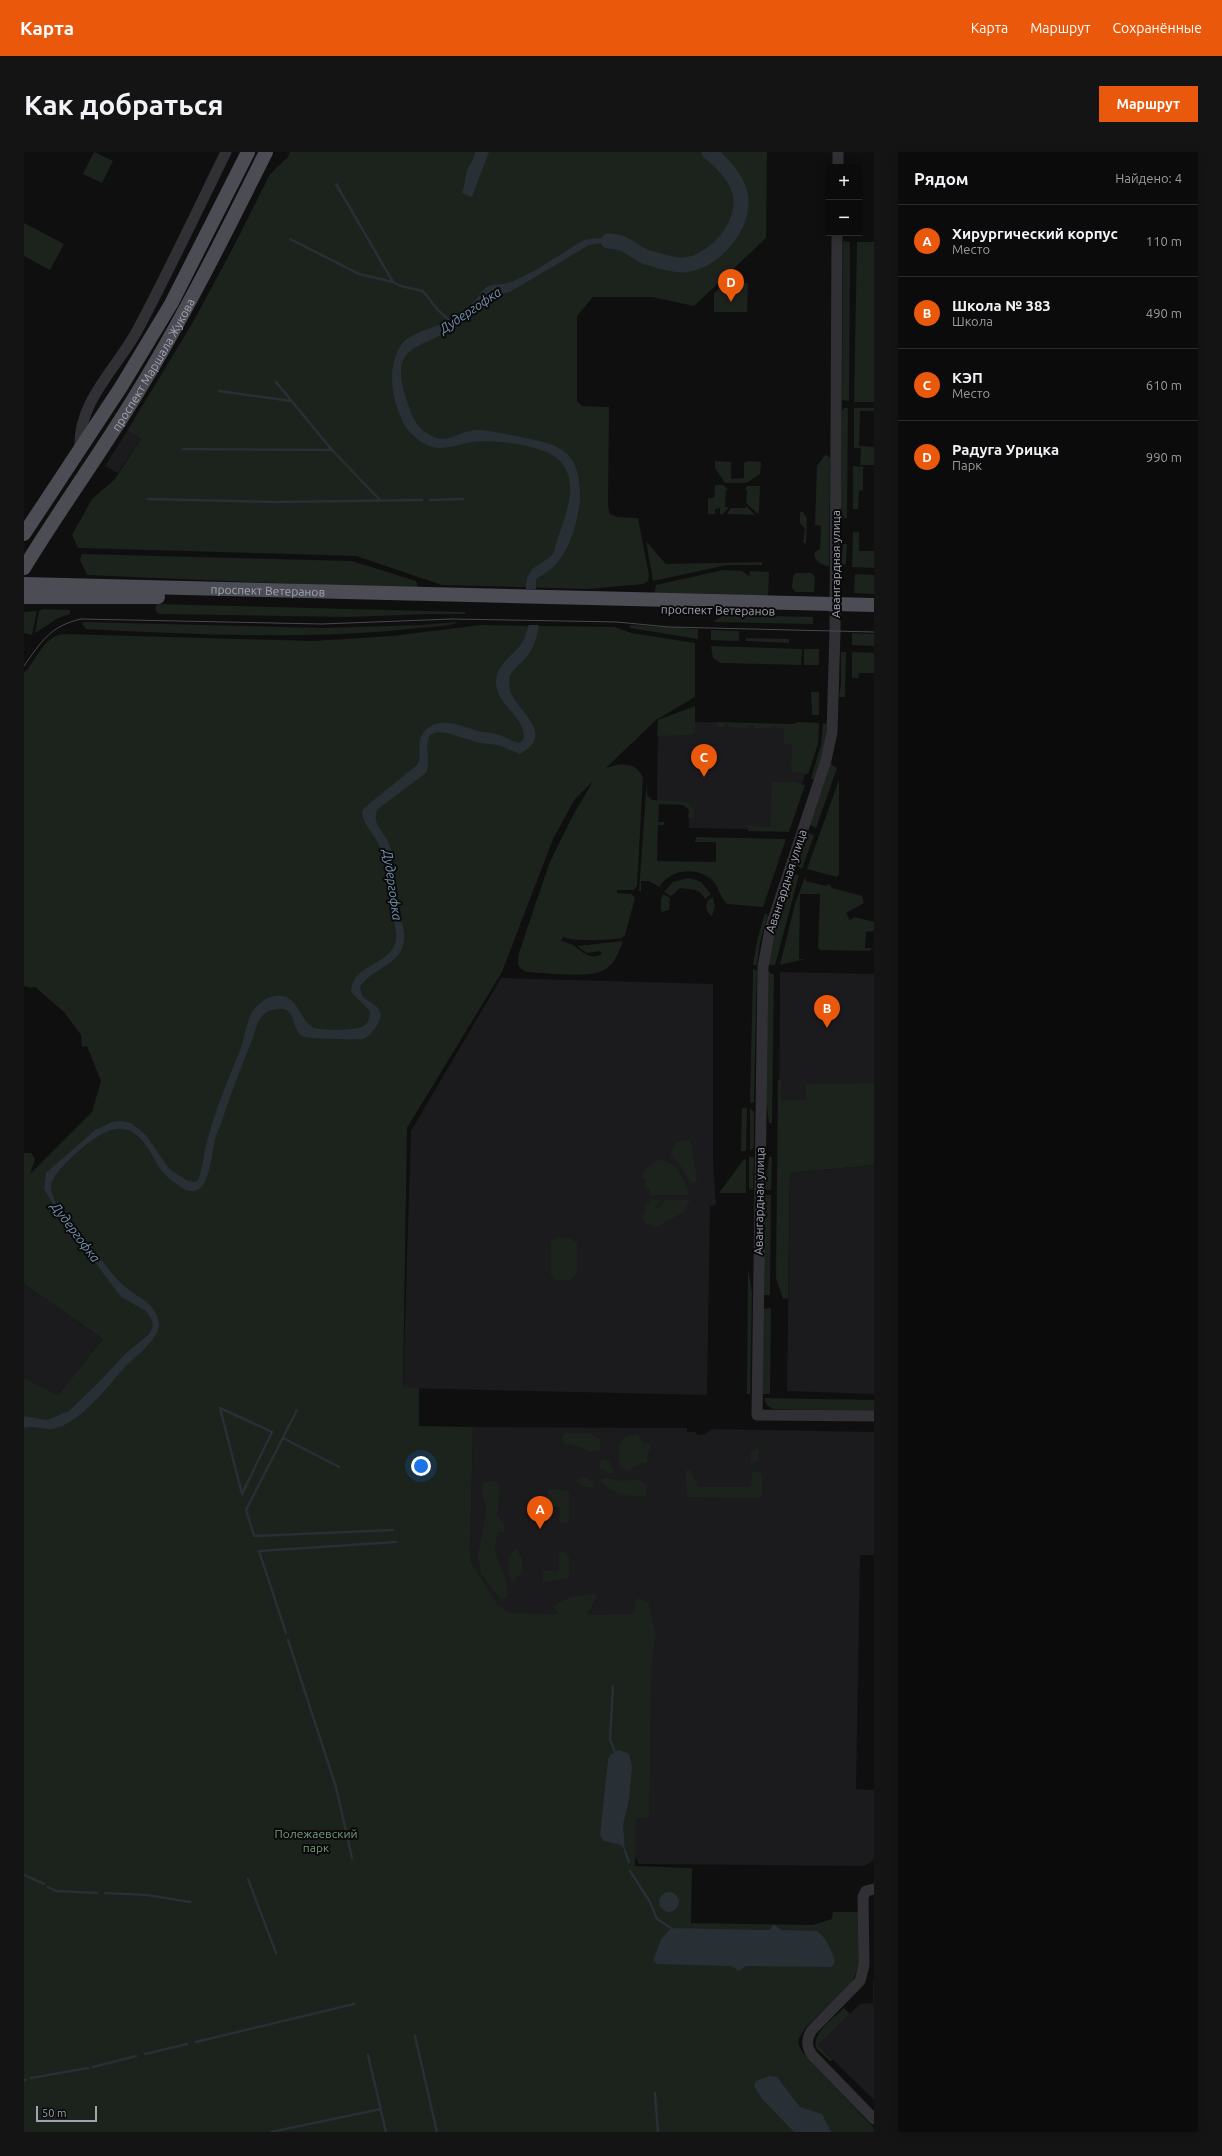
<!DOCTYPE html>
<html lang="ru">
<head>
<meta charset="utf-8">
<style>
	body { margin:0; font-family:Ubuntu,sans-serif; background:#141415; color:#f1f3f6 }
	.controls { position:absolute; right:12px; top:12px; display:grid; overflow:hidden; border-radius:0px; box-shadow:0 2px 10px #0003 }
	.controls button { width:36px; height:36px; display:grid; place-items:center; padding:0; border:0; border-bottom:1px solid #2b2b2d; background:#0b0b0c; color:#f1f3f6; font:20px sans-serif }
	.scale { position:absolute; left:12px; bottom:10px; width:61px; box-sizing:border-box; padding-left:4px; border:2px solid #a0a4b1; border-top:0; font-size:11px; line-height:14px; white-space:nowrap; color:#a0a4b1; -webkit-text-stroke:3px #0a0a0b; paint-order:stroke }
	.you { position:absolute; left:397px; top:1314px; width:14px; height:14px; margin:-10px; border:3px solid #fff; border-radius:50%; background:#1a73e8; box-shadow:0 0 0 6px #1a73e833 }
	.badge { display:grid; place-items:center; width:26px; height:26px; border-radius:50%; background:#ea580c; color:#fff; font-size:13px; font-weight:700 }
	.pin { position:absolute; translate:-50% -33px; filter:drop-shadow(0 1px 2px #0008) }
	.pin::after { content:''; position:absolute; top:21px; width:14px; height:12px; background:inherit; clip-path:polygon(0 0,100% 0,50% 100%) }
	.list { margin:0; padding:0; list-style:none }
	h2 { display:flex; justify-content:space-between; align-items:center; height:52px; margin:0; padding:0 16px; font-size:17px }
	h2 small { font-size:13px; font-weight:400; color:#9a9b9d }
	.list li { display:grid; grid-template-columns:26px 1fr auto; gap:12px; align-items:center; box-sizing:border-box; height:72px; padding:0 16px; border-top:1px solid #2b2b2d }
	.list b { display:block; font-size:15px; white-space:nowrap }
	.list p { margin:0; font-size:13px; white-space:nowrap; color:#9a9b9d }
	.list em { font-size:13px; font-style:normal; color:#9a9b9d }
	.map { position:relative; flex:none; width:850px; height:1980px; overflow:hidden; border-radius:0px }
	header { display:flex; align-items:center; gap:24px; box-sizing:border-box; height:56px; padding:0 20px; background:#ea580c; color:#fff }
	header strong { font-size:19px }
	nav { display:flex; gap:22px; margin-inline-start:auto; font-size:14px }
	.intro { display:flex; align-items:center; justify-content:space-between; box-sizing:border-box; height:96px; padding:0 24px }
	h1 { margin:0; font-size:28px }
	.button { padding:10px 18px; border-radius:0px; background:#ea580c; color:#fff; font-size:14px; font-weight:700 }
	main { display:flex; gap:24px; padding:0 24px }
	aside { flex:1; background:#0b0b0c; border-radius:0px; box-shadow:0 2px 10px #0003 }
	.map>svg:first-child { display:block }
	.built { fill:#1b1b1d }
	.green { fill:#1b231c }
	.water { fill:#282f35 }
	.pier { fill:#0f0f10 }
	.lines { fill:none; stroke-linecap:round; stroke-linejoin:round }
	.stream { stroke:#282f35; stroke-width:2.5 }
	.river { stroke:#282f35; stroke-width:15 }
	.minor { stroke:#303035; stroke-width:11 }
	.major { stroke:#4c4d54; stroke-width:14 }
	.tram { stroke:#47484e; stroke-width:1 }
	.labels { text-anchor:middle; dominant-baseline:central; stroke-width:4; stroke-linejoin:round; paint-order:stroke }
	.street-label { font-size:12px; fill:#a0a4b1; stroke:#0a0a0b }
	.park-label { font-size:12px; fill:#769d7a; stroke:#0a0a0b }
	.water-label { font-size:13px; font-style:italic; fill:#7591ae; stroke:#0a0a0b }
</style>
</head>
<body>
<header>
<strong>Карта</strong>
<nav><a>Карта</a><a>Маршрут</a><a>Сохранённые</a></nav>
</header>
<div class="intro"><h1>Как добраться</h1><a class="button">Маршрут</a></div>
<main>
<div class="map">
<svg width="850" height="1980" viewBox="0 0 850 1980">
	<rect width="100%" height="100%" fill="#0f0f10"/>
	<path class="built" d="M103,279L117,287L94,321L81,314Z
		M634,569L792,573V592L762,678L665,676V657L660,652L633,650Z
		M756,820L850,822V995L755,994Z
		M477,826L689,832V1010L692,1053L686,1054L683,1243L379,1236L387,979Z
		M850,1013V1242L763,1239L766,1021Z
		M0,1132L79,1187L34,1243L0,1226Z
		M449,1275L663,1276V1280H671L674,1283L682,1282L687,1277L850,1280V1403H836L832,1637L850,1638V1708L840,1714L615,1712L611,1704L615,1468L488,1464L474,1453L446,1408Z
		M849,1829H850V1948L794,1893L836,1852L849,1851Z"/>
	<path class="green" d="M70,0L89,9L78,31L59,22Z
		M266,0H743L742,86L670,154L628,145H569L553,164V249L558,254L585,255L584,354L586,362L593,365L614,366L625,423L624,429L620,432L564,437L418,433L332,404L54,396L48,383L68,347L91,327L117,287L103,279L169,170L211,92L246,22L264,5Z
		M0,71L40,92L26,118L0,104Z
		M819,89L826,90L825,249L818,248Z
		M833,90H850V250H830Z
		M701,131H724L723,160H690V141Z
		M820,256H824L823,366L819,367L817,353L818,259Z
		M830,256H850V259H836L835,294L850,295V313H836L837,296H830Z
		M803,303L806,306L805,414C797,414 791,409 790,401L796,397L797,374L791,373L793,314L800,304Z
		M691,309L707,310V327L720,326V311L724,309L737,310L736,322L722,331H701L691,316Z
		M829,314L841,315L839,316V338L835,339L834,357H829Z
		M691,333H699L704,337L702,338L701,355H705L699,362H696V356L691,357V362H684V346H690Z
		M723,334H736L735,359L734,362L722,351L723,338H721Z
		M722,354L731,363L703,362L707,356H722Z
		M776,360H779L783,366L782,392L779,390L781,377L776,371Z
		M829,380H835V399H850V416L828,415Z
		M622,389L642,412L738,410V413H703L629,429Z
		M819,392H823L822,412L816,416Z
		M58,402L328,409L392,429L394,435L393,437L63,423L56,408Z
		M699,418L718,419L725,424L726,419L745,420L744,446L630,443L632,433Z
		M772,421H787L791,425L790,440H772L768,436L769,424Z
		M831,422L850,423V442L830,441Z
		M133,452L441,460V462H404L324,465L134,462L131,457Z
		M19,457L46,458V462L34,466L11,481L15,459Z
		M13,459L8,483L0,481V460Z
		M700,463L789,465V472L689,470Z
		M59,470L299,476L396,473L434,470C429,474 405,475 396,476C285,488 174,483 62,477L58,472Z
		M457,473L591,475L607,481L671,491V545L632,568L582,616C595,611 613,609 619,626L613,734L610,738H593V741L608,742L611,746L601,783L598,786C586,788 551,790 539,785L537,789C541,790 545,791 549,793C558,799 566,809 578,802L576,799L563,801L553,794L599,789C595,800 590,814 578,819C564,826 520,821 503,820C493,816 493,811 495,801L525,712L547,667L569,629L551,647L529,687L478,820L383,976L379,1235L395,1236V1274L449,1275L446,1408L474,1453L486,1461L535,1462L529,1455C543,1444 557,1442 574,1442L563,1463H588V1462H609L612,1446L624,1450L632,1483L627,1516L625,1665L612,1667L611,1714L668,1716L667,1771L789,1773L808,1767L809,1760H834L835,1813L828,1831L782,1875L775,1886L774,1891L779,1901L850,1976V1980H0V1226L34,1243L79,1187L0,1132V1001H7L11,1007L6,1022L68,960L77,929L63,894L58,895L57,883L40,860L11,835L7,836L0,834V520L3,518C13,505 21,485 38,482L289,489L368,484Z
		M606,473L674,477V487L606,476Z
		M687,478L715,479V489L687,488Z
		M828,481L850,482V494L828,493Z
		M722,486L765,487V491L722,489Z
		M687,494L778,497L777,513L697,511L689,506Z
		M780,497H795V513H780Z
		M817,500H822L821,545H815L817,532Z
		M828,500L850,501V521H835L834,526H828Z
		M787,540H795V563H788Z
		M671,554V580L668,583L633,584L634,568Z
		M693,570L769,572L774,570L795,571L794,592L784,622L767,620L768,592H760V577L752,576L751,574H747V576H730V573H725V576L705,575L704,572H700V575H693Z
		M799,571L803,572L800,597L790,627H787L797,592Z
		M807,610L809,614L813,616L792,676L786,673Z
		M623,626V643L628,648L663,650L669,657L670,665L664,666L665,658L659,653L635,652L634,670H640V673H634L633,709L692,710V690H671L672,685L762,687L739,755L703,752C696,746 695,735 688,728C673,714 646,717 635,735L625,729H617V739H615Z
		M815,628V722L813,725L783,717Z
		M748,630H768L781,633L765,680L724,679V676L719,673L746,675Z
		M784,681L790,683L778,717L773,714Z
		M770,722L775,723L751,813H744L751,779Z
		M781,725L782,729L802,734L805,732L808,736L838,744L840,751L822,761L826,768L831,765L850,770V779L842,780L841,796H849L845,799L796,798L794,795L796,742H776L775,807H781L756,813L771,752Z
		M665,726L677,730L687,742L681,747C675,735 666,738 656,736L647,744L640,740L649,730Z
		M639,742L646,746L645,758L637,760V747Z
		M689,745L691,754L688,764C680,759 680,750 689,745Z
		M741,761L744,763L736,790L733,813H729L733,789Z
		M729,817L733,818L730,947V950L726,951Z
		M744,819L750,823L748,971H745L742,947Z
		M754,928H757V948H782V932L850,931V1013L766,1021L764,1146L759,1147L752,1126Z
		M718,956H723L722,999H717Z
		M726,956L730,960V995L726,999Z
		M659,988L666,989L668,994L673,1028L671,1031H667L654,1010L646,1003L652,990Z
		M725,1004L730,1006L729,1038L725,1037Z
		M745,1005H748L747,1038H741Z
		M720,1007L722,1008V1041H695Z
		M636,1008C650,1007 663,1030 665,1043H626V1037H621V1026H617C620,1017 628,1010 636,1008Z
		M741,1043H747L746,1143H739Z
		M626,1047L637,1048L631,1054L634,1057L641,1048H666L660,1060L632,1075L621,1071L617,1063H621V1052H626Z
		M534,1085L546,1086L553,1091V1122L546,1128L533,1129L527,1123V1091L529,1088Z
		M724,1116L728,1140L726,1242H723Z
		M747,1156L746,1242H739V1157Z
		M740,1246L850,1248V1259L749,1257L743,1253Z
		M541,1281L567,1282L576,1287V1298L566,1300L557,1295L539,1291L538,1285Z
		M614,1282L619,1291L627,1292L622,1311H617L604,1319L596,1315L594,1303L596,1290L604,1284Z
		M735,1295L734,1309L727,1312V1300Z
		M581,1307L586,1310L587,1315L590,1318L588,1322L576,1316V1309Z
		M662,1318L667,1319L674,1335H727L728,1320L736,1319L738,1325V1342L734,1346L663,1345Z
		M559,1325C565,1326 570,1329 570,1335C563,1336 555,1334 552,1328Z
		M582,1326L599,1329L614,1327L623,1333L622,1345C604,1344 588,1344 576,1328Z
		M459,1330H472L476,1334L473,1363L480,1371V1380L474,1381C466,1401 477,1411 482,1429C483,1434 483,1440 483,1445L477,1448L457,1422L454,1401L463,1358L457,1337Z
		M524,1337L545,1339V1368L543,1371H536V1355H524Z
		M492,1396L498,1407V1422L493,1424L490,1429H487C484,1418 482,1403 492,1396Z
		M535,1400H542L545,1405V1426L519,1430V1419H535Z
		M820,1856L826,1862L794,1893L809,1908L806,1909L792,1896C788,1880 810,1866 820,1856Z"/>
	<path class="water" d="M451,0H465L448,45L438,41C441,34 441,25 443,18C446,12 450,7 451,0Z
		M572,86L604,89L602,95L577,91L565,93L486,140C460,145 457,158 437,172C399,198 362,189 383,249C388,265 392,276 408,284C424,293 437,277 454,278C466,278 480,282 492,284C530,292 555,294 556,340C557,361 546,401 529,415C524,420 518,423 512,427C511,455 522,473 506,500C501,509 491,515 486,523C485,528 485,535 486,539C493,559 533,582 496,602L474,593L456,591L423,581L413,580L406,583C400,595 407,609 402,621L354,657C346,671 360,679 365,692C371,707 367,724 369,740C372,758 384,776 379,794C373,814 347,817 336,835L338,844C348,853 365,856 352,875C348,880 344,886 338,887C332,888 281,887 278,884C266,876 273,854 253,857C248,858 243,859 240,862C232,869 231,882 227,891C217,916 207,940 199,966C197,973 193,980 191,987C188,1000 186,1033 173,1038C166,1041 161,1038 155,1034C148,1029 140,1023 135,1015C123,994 110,966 80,981C67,987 25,1021 27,1036C29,1056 56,1083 69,1097C79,1109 87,1122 99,1133C112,1145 133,1151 135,1172C136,1186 111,1205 101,1215C84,1234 55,1273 28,1277C18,1278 10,1273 0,1276V1264L23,1268L45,1259L75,1230L101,1202L125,1182L129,1174L128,1168L122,1159L97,1145L33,1059L20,1037L22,1021L71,978L88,970L97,969L107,971L122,983L146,1018L164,1029L170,1030L174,1028C179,1016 179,1003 183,990C191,958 204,928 216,898C221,886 222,871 228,860C231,855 239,848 244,846C273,835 274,866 288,875C295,879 335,879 341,873C345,870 346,865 346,859L327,840C328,814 357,815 369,796C372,791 373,784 372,779C370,767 366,757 364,746C362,730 362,713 357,698C353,684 340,676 338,660L340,656L393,613C399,604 392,593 398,583C410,562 436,573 454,579C460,581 466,580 472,582C480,584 486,589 495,591L499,588C505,566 471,554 472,529C473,509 495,502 501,484C503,478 506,471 506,466C507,453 498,437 504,424C510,411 523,411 530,400C536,372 560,334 535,308C520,293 468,287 448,290C437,292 426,296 415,296C400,295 383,281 378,268C367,245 363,215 377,193C386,179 417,175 431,166C437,162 444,156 449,151C454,146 458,138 463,135C469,131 477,133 484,131C507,123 538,101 560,88Z
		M595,1598L605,1602L608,1614L605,1647L599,1673L601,1699L597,1693L580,1689L576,1683L584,1608L586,1603Z
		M635 1750a10 10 0 1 1 20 0a10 10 0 1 1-20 0Z
		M751,1773L757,1778L793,1779C802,1785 808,1799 811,1810L808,1815L722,1814L715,1819L707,1814L633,1812L629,1809L637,1787L647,1776L746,1778L748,1774Z
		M745,1924L753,1925L776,1955L798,1962L807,1980H770L738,1947L730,1934L732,1929Z"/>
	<path class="pier" d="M500,437H514V448L518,458V473H502L504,459Z"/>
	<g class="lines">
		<path class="stream" d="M312,32L369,130L377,134L399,139L413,157L427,170
			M266,87L335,122L369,130
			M252,230L308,298L356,348
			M195,239L267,249
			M159,297L308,298
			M124,347L251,350L398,348
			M406,348L439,347
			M196,1256L248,1280L218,1342Z
			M273,1258L222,1358L230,1384L369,1378
			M259,1286L315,1315
			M262,1481L235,1399L372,1390
			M264,1488L312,1635L328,1706
			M589,1534L586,1587L591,1600
			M601,1699L605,1710
			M606,1719L626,1750L633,1767L647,1776
			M0,1723L20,1732
			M224,1727L252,1801
			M24,1735L32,1739L73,1741
			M81,1741L123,1743L166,1750
			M391,1884L413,1980
			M172,1890L330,1852
			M121,1902L163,1892
			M344,1903L362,1980
			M69,1915L112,1904
			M7,1926L64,1916
			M0,1928H2
			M631,1941L634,1980
			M247,1980L357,1957"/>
		<path class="river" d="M584,89C606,90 606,99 622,105C632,108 651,114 661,113C692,110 728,67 714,35C709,22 696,9 685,0"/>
		<path class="minor" d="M814,15V0
			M813,81L811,479L808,580L802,608L746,777L739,815L733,1263L850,1264
			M56,298C53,249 93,217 114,177C145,119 173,59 202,0
			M850,1737L842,1739L839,1745L840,1813L836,1829L788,1878C782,1887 782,1894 788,1903L850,1967"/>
		<g class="major">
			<path d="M0,382L97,235L147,152L224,0"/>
			<path id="s1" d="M0,416C36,357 76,302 112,243C160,165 201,82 242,0"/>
			<path id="s2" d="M0,432L850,453"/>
			<path d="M0,445H134"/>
		</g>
		<path class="tram" d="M0,514C17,490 26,474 57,467L298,472L428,467L541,469L593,470L645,475L850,480"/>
	</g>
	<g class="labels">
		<g class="street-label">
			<text stroke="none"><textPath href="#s1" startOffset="241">проспект Маршала Жукова</textPath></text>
			<text transform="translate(811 412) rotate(-90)">Авангардная улица</text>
			<text stroke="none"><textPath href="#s2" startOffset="244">проспект Ветеранов</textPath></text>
			<text transform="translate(694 458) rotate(1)">проспект Ветеранов</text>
			<text transform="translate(762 729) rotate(-72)">Авангардная улица</text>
			<text transform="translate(735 1049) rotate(-89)">Авангардная улица</text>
		</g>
		<g class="park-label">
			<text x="292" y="1681">Полежаевский<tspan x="292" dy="14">парк</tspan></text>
		</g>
		<g class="water-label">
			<text transform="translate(446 158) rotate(-34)">Дудергофка</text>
			<text transform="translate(369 733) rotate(82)">Дудергофка</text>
			<text transform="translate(52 1080) rotate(53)">Дудергофка</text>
		</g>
	</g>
</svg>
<div class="controls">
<button>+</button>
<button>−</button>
</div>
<div class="scale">50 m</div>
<div class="you"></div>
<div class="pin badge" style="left:516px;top:1377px">A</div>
<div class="pin badge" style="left:803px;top:876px">B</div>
<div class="pin badge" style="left:680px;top:625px">C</div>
<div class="pin badge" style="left:707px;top:150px">D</div>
</div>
<aside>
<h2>Рядом<small>Найдено: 4</small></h2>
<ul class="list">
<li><span class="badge">A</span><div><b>Хирургический корпус</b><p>Место</p></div><em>110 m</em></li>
<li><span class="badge">B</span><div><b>Школа № 383</b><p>Школа</p></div><em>490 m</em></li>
<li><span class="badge">C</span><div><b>КЭП</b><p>Место</p></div><em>610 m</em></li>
<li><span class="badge">D</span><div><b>Радуга Урицка</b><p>Парк</p></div><em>990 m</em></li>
</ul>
</aside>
</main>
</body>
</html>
